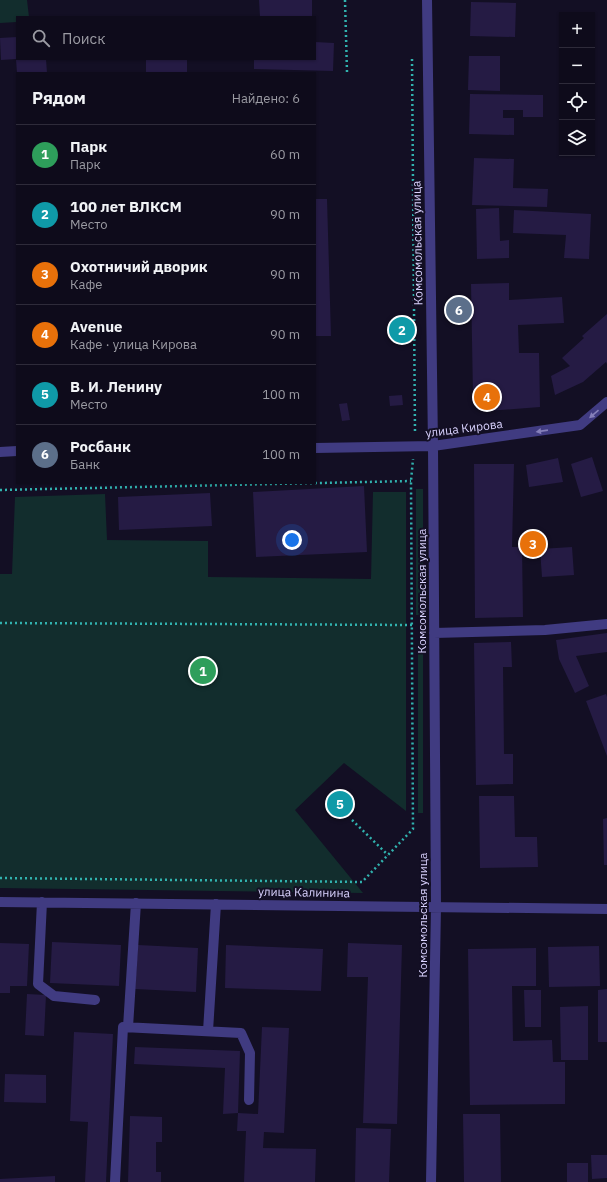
<!DOCTYPE html>
<html lang="ru">
<head>
<meta charset="utf-8">
<style>
	body { margin:0; font-family:"IBM Plex Sans",sans-serif; background:#1c1928; color:#f1f3f6 }
	.controls { position:absolute; right:12px; top:12px; display:grid; overflow:hidden; border-radius:0px; box-shadow:0 1px 3px #0004 }
	.controls button { width:36px; height:36px; display:grid; place-items:center; padding:0; border:0; border-bottom:1px solid #2e2b3a; background:#0e0b1b; color:#f1f3f6; font:20px sans-serif }
	.you { position:absolute; left:292px; top:540px; width:14px; height:14px; margin:-10px; border:3px solid #fff; border-radius:50%; background:#1a73e8; box-shadow:0 0 0 6px #1a73e833 }
	.badge { display:grid; place-items:center; width:26px; height:26px; border-radius:50%; background:#06d6f7; color:#fff; font-size:13px; font-weight:700 }
	.pin { position:absolute; translate:-50% -50%; border:2px solid #fff; box-shadow:0 1px 4px #0006 }
	.list { margin:0; padding:0; list-style:none }
	h2 { display:flex; justify-content:space-between; align-items:center; height:52px; margin:0; padding:0 16px; font-size:17px }
	h2 small { font-size:13px; font-weight:400; color:#9b9ba3 }
	.list li { display:grid; grid-template-columns:26px 1fr auto; gap:12px; align-items:center; box-sizing:border-box; height:60px; padding:0 16px; border-top:1px solid #2e2b3a }
	.list b { display:block; font-size:15px; white-space:nowrap }
	.list p { margin:0; font-size:13px; white-space:nowrap; color:#9b9ba3 }
	.list em { font-size:13px; font-style:normal; color:#9b9ba3 }
	.icon { flex:none; width:22px; height:22px; fill:none; stroke:currentColor; stroke-width:2; stroke-linecap:round; stroke-linejoin:round }
	.map { position:relative; flex:none; width:607px; height:1182px; overflow:hidden }
	.search { position:absolute; background:#0e0b1b; box-shadow:0 1px 3px #0004; left:16px; top:16px; width:300px; height:44px; display:flex; align-items:center; gap:10px; box-sizing:border-box; padding:0 14px; border-radius:0px; color:#9b9ba3; font-size:15px }
	.panel { position:absolute; background:#0e0b1b; box-shadow:0 1px 3px #0004; left:16px; top:72px; width:300px; height:412px; border-radius:0px }
	.map>svg:first-child { display:block }
	.green { fill:#122d2d }
	.building { fill:#251b44 }
	.lines { fill:none; stroke-linecap:round; stroke-linejoin:round }
	.path { stroke:#31b3af; stroke-width:2.5; stroke-dasharray:2 3; stroke-linecap:butt }
	.minor { stroke:#403b81; stroke-width:10 }
	.oneway { fill:#857fb9 }
	.labels { text-anchor:middle; dominant-baseline:central; stroke-width:4; stroke-linejoin:round; paint-order:stroke }
	.street-label { font-size:12px; fill:#d9d2fe; stroke:#130f24 }
</style>
</head>
<body>
<div class="map">
<svg width="607" height="1182" viewBox="0 0 607 1182">
	<rect width="100%" height="100%" fill="#130f24"/>
	<path class="green" d="M0,0H27L29,17H17V22L0,23Z
		M416,489H423V615H416Z
		M373,492H406V811L344,763L295,810L363,893L0,888V574H12L15,497L105,494L107,540L208,541V577L371,579Z
		M418,641H423V813H418Z"/>
	<path class="building" d="M259,0H312V17H260Z
		M471,2L516,3L515,37L470,36Z
		M17,37V59H46L47,73H17L16,59L1,60L0,38Z
		M315,42L334,43L333,71L254,69V59H315Z
		M469,56H500V91L468,90Z
		M146,59H187V73H146Z
		M470,94L543,95V117H523V110H503V118H514V135L469,134Z
		M474,158L514,159L513,188L548,189L547,207L472,205Z
		M315,199H327L331,336H315Z
		M499,208L500,241L509,240V258L477,259L476,209Z
		M514,210L591,214L589,259L564,258L566,235L513,233Z
		M509,283V300L562,297L564,323L518,325L519,353H539L540,407L487,411L473,396L471,284Z
		M607,314V364L606,362L583,382L555,395L551,376L570,366L562,358L584,338L582,336Z
		M402,395L403,405L390,406L389,396Z
		M347,403L350,420L342,421L339,404Z
		M592,457L603,491L581,497L571,464Z
		M558,458L563,482L529,487L526,465Z
		M474,464H514L512,547H522L523,617L475,618Z
		M364,486L367,552L256,557L253,492Z
		M210,493L212,526L119,530L118,497Z
		M572,547L574,575L542,577L540,549Z
		M607,633V652L576,656L589,686L575,693L559,659L556,640Z
		M511,642L512,667H503L504,754H513V784L476,785L474,643Z
		M606,694L607,697V756L586,701Z
		M479,796H514L515,837H537L538,867L480,868Z
		M607,818V865H604L603,819Z
		M52,942L121,945L119,986L50,983Z
		M0,943L29,944L27,986H10V993H0Z
		M348,943L402,945L397,1124L363,1123L368,977H347Z
		M138,945L198,948L196,992L135,989Z
		M226,945L323,949L321,991L225,988Z
		M599,946L600,986L549,987L548,947Z
		M536,948V986H512L513,1041L552,1040L553,1062H565V1104L470,1105L468,949Z
		M607,989V1042H598V990Z
		M524,990H541V1027H525Z
		M27,994L46,995L44,1036L25,1035Z
		M588,1006V1060H561L560,1007Z
		M262,1027L289,1028L284,1133L264,1132L263,1148L316,1149L315,1182H244L246,1131H237L238,1113L223,1114L225,1068L134,1064L135,1047L240,1051L238,1113L258,1114Z
		M74,1032L113,1034L106,1182H85L88,1122L70,1121Z
		M5,1074L46,1075V1103L4,1102Z
		M463,1114H500L501,1182H464Z
		M130,1116L162,1117V1142H156V1172H161V1182H128Z
		M356,1128L391,1129L389,1182H355Z
		M591,1155H607V1178L592,1179Z
		M567,1163H588V1182H567Z
		M55,1176V1182H0V1179Z"/>
	<g class="lines">
		<path class="path" d="M345,0L347,72
			M412,59L415,432
			M0,490L411,481
			M0,623L412,625
			M352,820L388,855
			M0,878L362,882L413,829L411,481L413,459"/>
		<path class="minor" d="M427,0L433,446L436,907L431,1182
			M315,448L433,446L580,425L607,402
			M0,452L17,451
			M434,633L545,630L607,624
			M0,902L607,909
			M42,902L38,984L54,996L95,1000
			M128,1027L136,903
			M208,1031L216,904
			M115,1182L123,1027L241,1033L250,1053L249,1100"/>
	</g>
	<defs><path id="oneway-solid" d="M-6-.8H1V-3.2L6.5 0L1 3.2V.8H-6Z"/></defs>
	<g class="oneway">
		<use href="#oneway-solid" transform="translate(594 414) rotate(139)"/>
		<use href="#oneway-solid" transform="translate(542 431) rotate(172)"/>
	</g>
	<g class="labels">
		<g class="street-label">
			<text transform="translate(417 243) rotate(-91)">Комсомольская улица</text>
			<text transform="translate(464 428) rotate(-7)">улица Кирова</text>
			<text transform="translate(421 591) rotate(-90)">Комсомольская улица</text>
			<text transform="translate(304 892) rotate(1)">улица Калинина</text>
			<text transform="translate(422 915) rotate(-90)">Комсомольская улица</text>
		</g>
	</g>
</svg>
<div class="controls">
<button>+</button>
<button>−</button>
<button><svg class="icon" aria-label="locate" viewBox="0 0 24 24"><circle cx="12" cy="12" r="6"/><path d="M12 2v4M12 18v4M2 12h4M18 12h4"/></svg></button>
<button><svg class="icon" aria-label="layers" viewBox="0 0 24 24"><path d="M12 4l9 5-9 5-9-5zM3 14l9 5 9-5"/></svg></button>
</div>
<div class="you"></div>
<div class="pin badge" style="left:203px;top:671px;background:#2e9e5b">1</div>
<div class="pin badge" style="left:402px;top:330px;background:#0f9aa8">2</div>
<div class="pin badge" style="left:533px;top:544px;background:#e8710a">3</div>
<div class="pin badge" style="left:487px;top:397px;background:#e8710a">4</div>
<div class="pin badge" style="left:340px;top:804px;background:#0f9aa8">5</div>
<div class="pin badge" style="left:459px;top:310px;background:#5c6f8a">6</div>
<div class="search"><svg class="icon" aria-label="search" viewBox="0 0 24 24"><circle cx="10" cy="10" r="6"/><path d="M15 15l6 6"/></svg>Поиск</div>
<section class="panel">
<h2>Рядом<small>Найдено: 6</small></h2>
<ul class="list">
<li><span class="badge" style="background:#2e9e5b">1</span><div><b>Парк</b><p>Парк</p></div><em>60 m</em></li>
<li><span class="badge" style="background:#0f9aa8">2</span><div><b>100 лет ВЛКСМ</b><p>Место</p></div><em>90 m</em></li>
<li><span class="badge" style="background:#e8710a">3</span><div><b>Охотничий дворик</b><p>Кафе</p></div><em>90 m</em></li>
<li><span class="badge" style="background:#e8710a">4</span><div><b>Avenue</b><p>Кафе · улица Кирова</p></div><em>90 m</em></li>
<li><span class="badge" style="background:#0f9aa8">5</span><div><b>В. И. Ленину</b><p>Место</p></div><em>100 m</em></li>
<li><span class="badge" style="background:#5c6f8a">6</span><div><b>Росбанк</b><p>Банк</p></div><em>100 m</em></li>
</ul>
</section>
</div>
</body>
</html>
